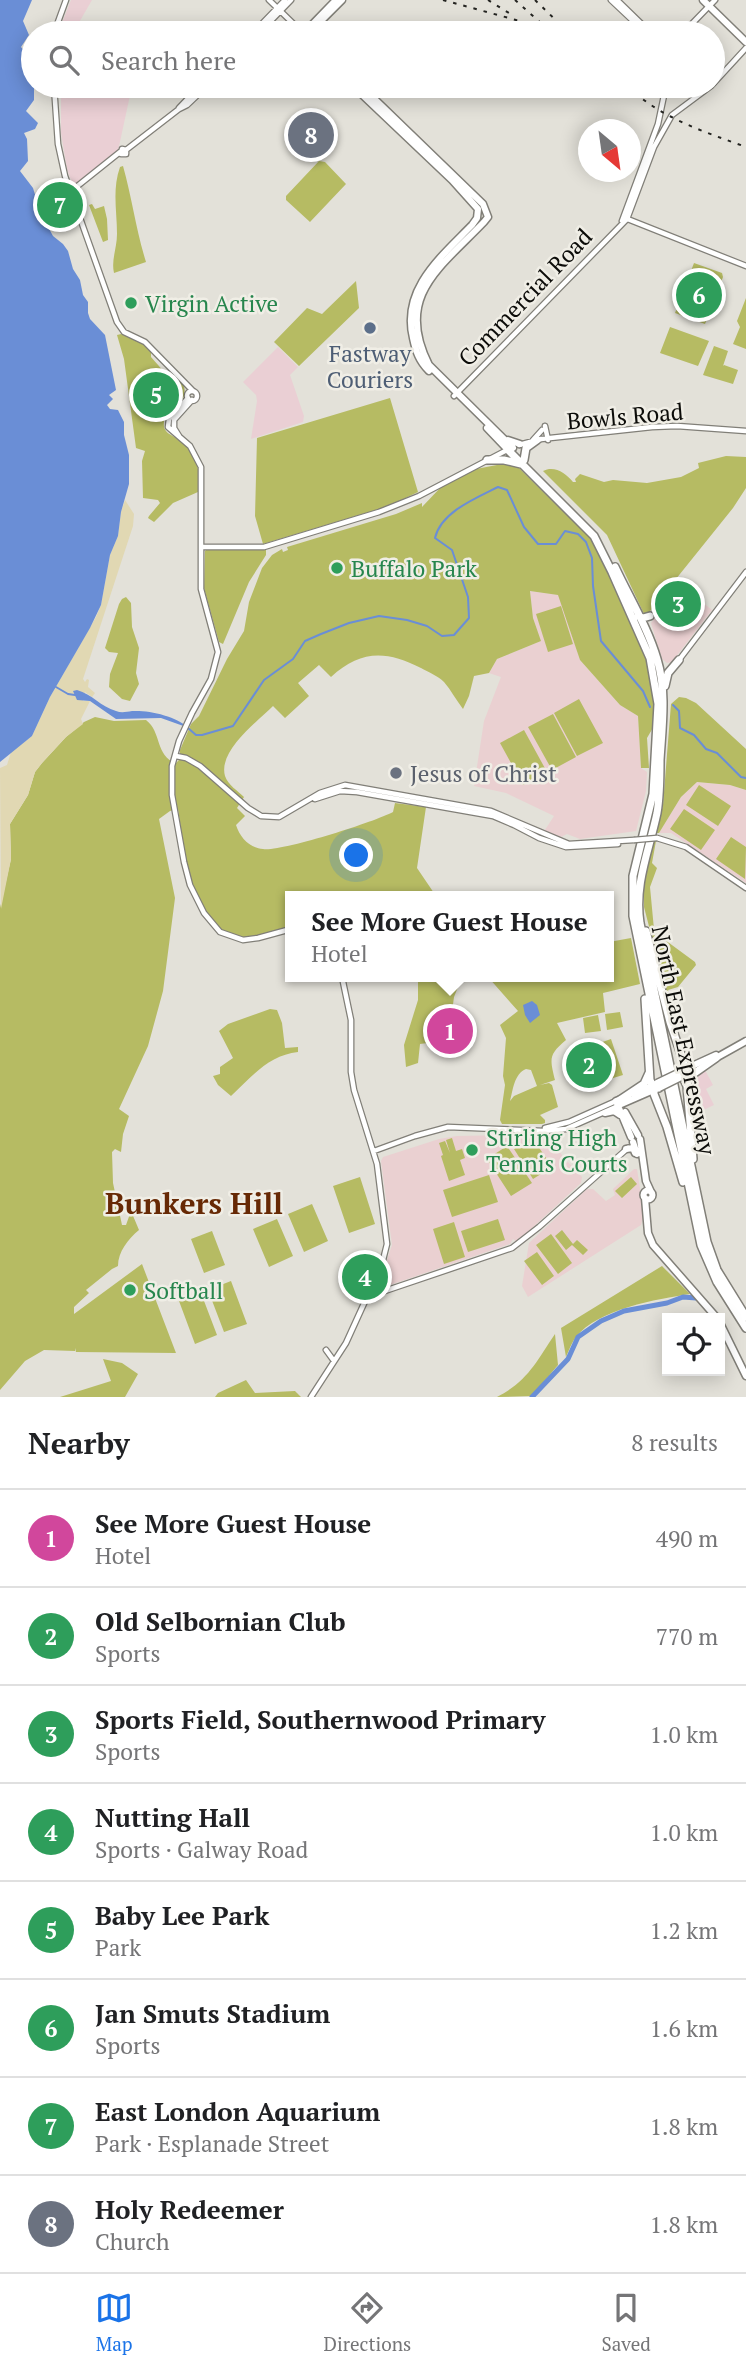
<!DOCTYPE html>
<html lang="en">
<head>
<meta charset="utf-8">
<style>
	body { margin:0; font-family:"PT Serif",serif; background:#f6f6f6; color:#202124 }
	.controls { position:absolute; right:21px; bottom:21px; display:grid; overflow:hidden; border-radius:0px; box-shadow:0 4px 18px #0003 }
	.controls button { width:63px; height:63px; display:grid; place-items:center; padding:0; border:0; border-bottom:2px solid #e0e0e0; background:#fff; color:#202124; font:35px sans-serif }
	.compass { position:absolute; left:578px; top:119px; width:63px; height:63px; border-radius:50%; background:#fff; box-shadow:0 4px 18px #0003; rotate:151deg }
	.you { position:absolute; left:357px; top:856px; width:24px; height:24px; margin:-18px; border:5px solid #fff; border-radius:50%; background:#1a73e8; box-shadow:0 0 0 10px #1a73e833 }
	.badge { display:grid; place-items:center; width:46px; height:46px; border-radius:50%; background:#1a73e8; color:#fff; font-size:23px; font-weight:700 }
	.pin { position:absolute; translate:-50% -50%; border:4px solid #fff; box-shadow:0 2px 7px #0006 }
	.popup { position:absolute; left:285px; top:891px; width:329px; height:91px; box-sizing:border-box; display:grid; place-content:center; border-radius:0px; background:#fff; filter:drop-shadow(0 2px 5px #0005); font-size:23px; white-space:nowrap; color:#757577 }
	.popup b { font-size:26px; color:#202124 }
	.popup::after { content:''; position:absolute; left:50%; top:100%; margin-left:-14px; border:14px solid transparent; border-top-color:#fff }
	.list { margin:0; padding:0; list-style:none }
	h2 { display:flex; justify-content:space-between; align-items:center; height:91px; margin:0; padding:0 28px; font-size:30px }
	h2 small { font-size:23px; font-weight:400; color:#757577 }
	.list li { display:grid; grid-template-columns:46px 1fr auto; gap:21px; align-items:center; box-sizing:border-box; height:98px; padding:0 28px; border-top:2px solid #e0e0e0 }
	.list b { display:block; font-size:26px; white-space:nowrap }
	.list p { margin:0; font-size:23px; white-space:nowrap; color:#757577 }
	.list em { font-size:23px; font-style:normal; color:#757577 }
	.icon { flex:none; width:38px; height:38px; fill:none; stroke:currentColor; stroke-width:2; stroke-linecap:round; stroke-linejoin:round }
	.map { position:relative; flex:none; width:746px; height:1397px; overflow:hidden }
	.search { position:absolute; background:#fff; box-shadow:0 4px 18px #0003; left:21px; right:21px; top:21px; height:77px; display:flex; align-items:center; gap:18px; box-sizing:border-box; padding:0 24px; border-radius:38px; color:#757577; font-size:26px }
	.sheet { height:875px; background:#fff }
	nav { display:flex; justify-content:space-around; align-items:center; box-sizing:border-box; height:98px; border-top:2px solid #e0e0e0; background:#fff; font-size:19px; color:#757577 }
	nav a { display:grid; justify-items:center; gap:4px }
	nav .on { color:#1a73e8 }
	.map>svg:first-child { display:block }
	.commercial { fill:#eacfd4 }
	.education { fill:#ead0d1 }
	.green { fill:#b6bb63; fill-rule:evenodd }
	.sand { fill:#e1d8b3 }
	.water { fill:#6a8ed6 }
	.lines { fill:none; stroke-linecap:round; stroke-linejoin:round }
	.stream { stroke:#6a8ed6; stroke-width:2 }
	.river { stroke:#6a8ed6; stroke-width:5 }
	.tertiary-casing { stroke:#817f78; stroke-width:7 }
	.primary-casing { stroke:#817f78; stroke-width:9 }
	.trunk-casing { stroke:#817f78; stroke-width:10 }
	.tertiary { stroke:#fff; stroke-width:4.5 }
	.primary { stroke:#fff; stroke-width:6 }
	.trunk { stroke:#fff; stroke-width:7 }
	.rail { stroke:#242421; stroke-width:2; stroke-dasharray:3.5 7; stroke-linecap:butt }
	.tertiary-bridge-casing { stroke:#817f78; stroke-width:7; stroke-linecap:butt }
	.primary-bridge-casing { stroke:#817f78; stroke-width:9; stroke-linecap:butt }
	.tertiary-bridge { stroke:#fff; stroke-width:4.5 }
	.primary-bridge { stroke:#fff; stroke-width:6 }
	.leisure-dot { fill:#2e9e5b; stroke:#f0eee6; stroke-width:2.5 }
	.service-dot { fill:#5c6f8a; stroke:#f0eee6; stroke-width:2.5 }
	.worship-dot { fill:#6b7280; stroke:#f0eee6; stroke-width:2.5 }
	.labels { text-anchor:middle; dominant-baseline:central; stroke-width:5; stroke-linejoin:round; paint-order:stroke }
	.street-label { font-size:23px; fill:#0c0c09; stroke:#f0eee6 }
	.leisure-label { font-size:23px; fill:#27864d; stroke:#f0eee6; text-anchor:start }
	.service-label { font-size:23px; fill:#4e5e75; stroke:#f0eee6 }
	.worship-label { font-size:23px; fill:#5b616d; stroke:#f0eee6; text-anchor:start }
	.district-label { font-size:30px; font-weight:bold; fill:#672905; stroke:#f0eee6 }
</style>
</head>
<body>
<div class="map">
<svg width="746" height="1397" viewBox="0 0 746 1397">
	<rect width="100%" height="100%" fill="#e3e1d9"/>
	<path class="commercial" d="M71,0H92L73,33H58Z
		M61,86H132L118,151L77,185L72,183L67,169L61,133Z
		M278,347L298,367L290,375L304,416L303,422L251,439L257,401L256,395L243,382Z
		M705,1070L713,1085L706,1089L714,1105L695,1114L692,1112L690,1078Z"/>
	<path class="education" d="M681,585L712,610L672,662L667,663L662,659L651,623Z
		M530,591L559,595L580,660L620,705L638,716L641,768L647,772L646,791L636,831L580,839L567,834L561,837L543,833L554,816L506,793L474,786L484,721L501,677L489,673L497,659L541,641L533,618Z
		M697,782L730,785L746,790V883L671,833H659L681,797Z
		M552,1134L554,1144L562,1155L563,1165L568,1162L582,1177L581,1183L517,1242L513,1239L510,1244L390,1285L386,1283L382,1275L392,1245L381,1161L383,1157L439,1139L457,1136Z
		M634,1169H637L644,1214L641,1225L528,1297L522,1286L529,1243L587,1189H593L606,1201L615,1195L613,1189Z"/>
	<path class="green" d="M319,161L325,162L346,184L310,222L286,200V196Z
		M123,166C132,198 136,230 146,262L114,273C111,260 117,248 117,234C117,211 112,190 120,167Z
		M61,180L77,224L62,230L55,226L57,222L60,223L59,221L49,216L50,204L58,194L52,183Z
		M92,204L95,209L104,206L107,219L108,240L103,242L89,205Z
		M694,263L722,273L723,277L705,324L675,313Z
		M356,281L359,308L299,366L274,342L307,308L322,314Z
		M746,298V349L733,344L740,327L737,321Z
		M670,327L709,341L698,366L660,353Z
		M121,334L143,343L151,350V357L173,382H182C191,398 175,408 164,420C164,424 163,427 166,431C169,435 176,437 180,440C196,452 202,473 198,492L173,503L154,522L148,518L149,516L160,503L158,500L143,498L142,461L145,451L136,448L124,359L117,335Z
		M714,346L728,351L723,366L724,365L738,370L733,384L703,375Z
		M390,398L418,492L389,506L263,544L255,516L257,438Z
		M726,456L746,457V488L733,508L647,615L644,614L607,535L543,471C554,465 566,473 573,482H576L575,479L580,474L604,482L613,480L647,483L681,477L699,468L698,463Z
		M513,462L591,539L604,562L648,661L654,685V726L647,738L649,768H641L638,716L620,705L580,660L558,595L530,591L533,618L541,641L497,659L489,673L474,676L469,696L463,709C456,700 451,690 444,682C438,676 428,672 421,668C386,650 360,650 331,677L319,665L298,683L309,696L285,718L273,706C256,723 218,751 225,776C228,785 238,791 244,797L237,808L245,816L236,825C240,838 250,848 263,849C281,852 374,822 393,812L395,803L426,807L417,868L436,896H291V928C274,928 260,940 243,938C191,933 184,848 178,809L170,811L159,819L175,898L163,991L148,1046L119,1109L129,1116L123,1134L121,1152L115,1149L112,1152L113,1183L122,1225H126L131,1211L139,1230C128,1239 118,1252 118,1266L112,1269L86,1290L89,1293L74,1307V1314L142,1264L176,1353L76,1352L75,1348V1351L44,1350L25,1361L0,1390V908L11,859L10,824L28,795L35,772L42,763L66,737L84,722L95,717L114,721L146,720C162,732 155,756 176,763L180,759V750L191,724L199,716L227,659L244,631L249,602L262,568L272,555L282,549L283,552L288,550L287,547L396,514L422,503V507L442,486L476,469Z
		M207,549L266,550V555L249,582L223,644L219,642L204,588L205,551Z
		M681,591L690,599L677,616L667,608Z
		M126,597L131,603L132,627L139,648L136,673L139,684L130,701L122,699L109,687L110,674L118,653L109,652L105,648L119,604L122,599Z
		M561,606L573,644L548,652L536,614Z
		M679,697L686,698L696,703L746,749V790L730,785L697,782L681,797L659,833H656L663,805L671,704Z
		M579,699L603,743L577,756L554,713Z
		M553,714L576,757L552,770L528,727Z
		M524,730L547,772L523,785L500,743Z
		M699,785L731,806L718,826L686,805Z
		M684,809L715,830L701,850L670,829Z
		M731,837L746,847L745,879L716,859Z
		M653,841H656L652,863L657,868L650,887L655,940L661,937L695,962L696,965L678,987L668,990L680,1030L679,1031L668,1000L644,907V874Z
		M631,938L640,984L603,993L605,1012L557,1023L566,1040C548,1055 550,1059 555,1080L540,1085L549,1083L552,1085L558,1107L540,1115L545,1120V1123L542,1124H502L500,1120L505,1085L503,1076L506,1038L500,1025L518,1011L488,977H609V942ZM526,1069L531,1070L537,1086L514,1096L510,1101C513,1090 514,1074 526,1069Z
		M418,977H462L454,997L451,1019L438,1033L435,1042L420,1044L418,1063L406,1067L404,1045L418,1000Z
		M270,1009L277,1010L282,1023L285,1048L298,1047V1052C269,1055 251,1077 231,1096L218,1085L213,1076L220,1074V1067L233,1058L219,1031L228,1024Z
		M620,1012L623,1027L607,1030L605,1014Z
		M598,1015L601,1031L585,1033L583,1018Z
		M611,1039L623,1075L600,1082L588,1047Z
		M532,1137L552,1167L533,1179L514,1149Z
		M452,1138L456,1151L462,1149L465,1158L460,1160L465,1175L449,1181L441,1156L443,1155L439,1143L445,1141L450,1153L446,1140Z
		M507,1146L532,1183L511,1196L487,1159Z
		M489,1175L498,1202L452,1217L443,1190Z
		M360,1177L375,1224L349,1233L333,1186Z
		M631,1177L637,1184L622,1198L615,1191Z
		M312,1204L328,1241L304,1252L288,1214Z
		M277,1219L293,1256L269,1267L253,1229Z
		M498,1219L505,1240L468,1252L461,1231Z
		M454,1222L465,1257L444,1264L433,1229Z
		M562,1230L573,1244L577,1240L588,1250L583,1255L572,1245L566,1250L555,1236Z
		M212,1231L225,1265L204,1273L191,1239Z
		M551,1234L572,1263L558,1274L536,1245Z
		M537,1252L554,1276L542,1285L524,1261Z
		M662,1266L690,1294C657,1299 598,1309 576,1337C572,1342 569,1350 566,1357L561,1328Z
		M231,1281L247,1324L224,1332L208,1290Z
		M201,1293L217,1335L195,1344L179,1301Z
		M555,1334L558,1365L532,1396L497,1397C528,1381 536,1362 555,1334Z
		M103,1359L122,1363L138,1374L125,1397H60L111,1381Z
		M246,1380L255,1393L295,1391L301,1397H215L218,1393Z"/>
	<path class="sand" d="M125,500L134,514L133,526L83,679L85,682L87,679L89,680L88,687L95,693L92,697L85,692L83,701H90L81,719L83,724L66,737L42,763L35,772L28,795L10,824L11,859L1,909L0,768L7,765L11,752L32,736L50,697L96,617L101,605L110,555L118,536L121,512Z"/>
	<path class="water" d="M0,0H32L23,21L29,35L21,47L30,57L33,65L30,75L34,87V100L26,111L38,123L35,129L24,133L27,139L28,161L20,171L33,188L41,214L53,236L63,244L68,251L73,269L80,280L83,295L88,302V313L90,319L105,335L116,390L109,395L113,399L107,405L110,409L118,410L124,422V435L129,455V484L121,512L118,536L110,555L101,605L90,628L50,697L32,736L0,762Z
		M77,690C92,694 101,707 116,711C121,713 126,712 132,711C149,710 176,716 189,728L161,718L116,719L90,701L77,700L73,691Z
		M532,1001L537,1005L540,1015L530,1023L525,1015L523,1005Z"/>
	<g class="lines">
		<path class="stream" d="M56,687L68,694L75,695
			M673,705L679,711L680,728L694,735L706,749L717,753L741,777L746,778
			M188,728L196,735H202L233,726L264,680L293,659L305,641L321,634L349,623L379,616L407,620L427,626L442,636L454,635L469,618L468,597L452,550L435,538C441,512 476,498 498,487L507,490L524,527L538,544H556L565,531L578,534L586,542L592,558L593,586L601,641L643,691L650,707"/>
		<path class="river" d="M532,1397L568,1359L578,1337L601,1321L624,1311L667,1303L683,1297L696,1298"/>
		<g class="tertiary-casing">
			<path id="tertiary" d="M269,0L303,33
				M611,0L646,33
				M617,0L651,33
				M54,33L66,0
				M253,33L285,0
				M259,33L291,0
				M683,33L715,0
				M713,84L746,48
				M54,86L58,144L65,176L117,322L124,332L145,342L193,391
				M696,96L701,86
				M179,108L200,86
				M122,149L126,150V154H121Z
				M126,150L179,109L187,105L207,86
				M70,192L120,152
				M625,218L746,266
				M622,221L658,124L666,86
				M187 396a5 5 0 1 1 10 0a5 5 0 1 1-10 0Z
				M454,396L627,219L654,147L672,115L711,86
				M188,398L169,419L168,427L190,446L201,467V589L218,652L211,679L192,713L179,741L172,766V795L184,862L190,885L204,913L220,932L243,940L258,938L291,929
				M545,426L548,440
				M179,436L174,428V420L192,400
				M533,440L542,430
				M519,445L541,439L652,427L677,426L746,431
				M203,547H264L379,512L419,496L507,450
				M679,660L746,572
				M176,756L186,758L200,766L248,808L261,816L279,817L320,793L345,785L491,811L569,844L634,840
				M315,799L340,791L357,792L493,816L514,825L539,838L566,847L618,844
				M657,838L686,847L746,888
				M545,1128L569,1122L616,1101
				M374,1151L415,1136L448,1127L544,1131L566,1129L618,1106
				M367,1297L512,1248L539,1227L628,1148
				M326,1350L334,1361
				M311,1397L346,1343L382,1264L387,1244L377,1164L354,1090L351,1072V1020L342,977"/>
		</g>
		<g class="primary-casing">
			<path id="primary" d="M703,0L746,42
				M304,33L336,0
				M309,33L342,0
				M353,86L452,180L478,209L477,218L472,225C441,257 401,289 413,338C416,352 419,361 429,371
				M361,86L483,204L488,217L484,222C440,268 394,296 429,365L513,448
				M487,428L508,450
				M508,440L520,444
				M714,1059L746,1041
				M681,1071L716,1055
				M634,1094L656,1084
				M624,1098L616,1101L631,1137
				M619,1105L658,1088
				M625,1112L638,1135
				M605,1113L614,1111L620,1115
				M640,1139L646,1181L651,1192
				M633,1142L637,1154
				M626,1149L633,1148L635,1153
				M643.5 1195a4.5 4.5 0 1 1 9 0a4.5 4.5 0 1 1-9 0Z
				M645,1198L648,1233L653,1245L717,1318
				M720,1323L746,1376"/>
		</g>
		<g class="trunk-casing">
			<path id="trunk" d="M508,450L594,536L612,572L650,658L658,704L653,794L633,876V916L701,1245L717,1282L746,1328
				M487,460H504L521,464
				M524,460L526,448L537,440
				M615,567C629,597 648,628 657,659C667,691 662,727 660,760C660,778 660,796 657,813C649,851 634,884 640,923L707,1242L717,1270L746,1317
				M638,616L643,618L650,616
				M665,686L668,673L679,660
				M646,931L670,1022L685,1066V1073L681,1077
				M645,999L650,1080L653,1087L659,1088
				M682,1075L687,1086L693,1159
				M687,1085L689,1077L716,1058
				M654,1087V1094L667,1127L683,1182
				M620,1100L644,1084L649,1073"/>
		</g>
		<use href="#tertiary" class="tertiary"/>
		<use href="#primary" class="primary"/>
		<use href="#trunk" class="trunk"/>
		<path class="rail" d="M443,0L516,20L536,29
			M488,0L509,13
			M515,0L552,33
			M535,0L569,33
			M627,86C661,118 702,131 746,147"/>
		<g class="tertiary-bridge-casing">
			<path id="tertiary-bridge" d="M634,840L657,838"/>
		</g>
		<g class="primary-bridge-casing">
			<path id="primary-bridge" d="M657,1083L680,1072
				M659,1088L681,1077"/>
		</g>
		<use href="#tertiary-bridge" class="tertiary-bridge"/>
		<use href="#primary-bridge" class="primary-bridge"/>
	</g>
	<g class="leisure-dot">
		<circle cx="131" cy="303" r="7"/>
		<circle cx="337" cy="568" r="7"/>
		<circle cx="472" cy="1150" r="7"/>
		<circle cx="130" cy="1290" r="7"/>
	</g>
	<circle class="service-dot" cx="370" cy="328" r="7"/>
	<circle class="worship-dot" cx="396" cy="773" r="7"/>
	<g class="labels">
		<g class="street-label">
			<text transform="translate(525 297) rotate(-46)">Commercial Road</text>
			<text transform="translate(625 416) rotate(-5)">Bowls Road</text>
			<text transform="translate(684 1040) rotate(78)">North East Expressway</text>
		</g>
		<g class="leisure-label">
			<text x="145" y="303">Virgin Active</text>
			<text x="351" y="568">Buffalo Park</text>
			<text x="486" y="1137">Stirling High<tspan x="486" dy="26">Tennis Courts</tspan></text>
			<text x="144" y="1290">Softball</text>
		</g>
		<g class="service-label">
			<text x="370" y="353">Fastway<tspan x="370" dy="26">Couriers</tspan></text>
		</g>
		<g class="worship-label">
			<text x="410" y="773">Jesus of Christ</text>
		</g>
		<g class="district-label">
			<text x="194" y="1203">Bunkers Hill</text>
		</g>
	</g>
</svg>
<div class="controls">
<button><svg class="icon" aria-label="locate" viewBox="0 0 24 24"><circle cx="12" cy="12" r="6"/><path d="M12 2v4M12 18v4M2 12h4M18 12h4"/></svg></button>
</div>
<svg class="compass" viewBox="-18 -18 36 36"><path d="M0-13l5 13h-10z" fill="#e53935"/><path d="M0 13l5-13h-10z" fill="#757577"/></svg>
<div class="you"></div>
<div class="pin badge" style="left:450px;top:1031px;background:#d1479c">1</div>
<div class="popup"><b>See More Guest House</b>Hotel</div>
<div class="pin badge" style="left:589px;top:1065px;background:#2e9e5b">2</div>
<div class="pin badge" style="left:678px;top:604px;background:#2e9e5b">3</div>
<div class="pin badge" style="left:365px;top:1277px;background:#2e9e5b">4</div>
<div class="pin badge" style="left:156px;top:395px;background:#2e9e5b">5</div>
<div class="pin badge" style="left:699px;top:295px;background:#2e9e5b">6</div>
<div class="pin badge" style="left:60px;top:205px;background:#2e9e5b">7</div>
<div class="pin badge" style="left:311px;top:135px;background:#6b7280">8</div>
<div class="search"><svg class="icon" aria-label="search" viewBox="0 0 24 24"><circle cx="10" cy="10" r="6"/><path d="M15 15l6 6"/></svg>Search here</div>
</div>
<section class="sheet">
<h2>Nearby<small>8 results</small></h2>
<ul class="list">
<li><span class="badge" style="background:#d1479c">1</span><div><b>See More Guest House</b><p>Hotel</p></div><em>490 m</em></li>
<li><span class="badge" style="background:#2e9e5b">2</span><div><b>Old Selbornian Club</b><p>Sports</p></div><em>770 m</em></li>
<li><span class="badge" style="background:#2e9e5b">3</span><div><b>Sports Field, Southernwood Primary</b><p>Sports</p></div><em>1.0 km</em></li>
<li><span class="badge" style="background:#2e9e5b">4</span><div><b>Nutting Hall</b><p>Sports · Galway Road</p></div><em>1.0 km</em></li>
<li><span class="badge" style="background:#2e9e5b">5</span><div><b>Baby Lee Park</b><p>Park</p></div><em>1.2 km</em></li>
<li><span class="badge" style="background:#2e9e5b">6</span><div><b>Jan Smuts Stadium</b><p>Sports</p></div><em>1.6 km</em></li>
<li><span class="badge" style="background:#2e9e5b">7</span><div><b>East London Aquarium</b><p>Park · Esplanade Street</p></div><em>1.8 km</em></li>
<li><span class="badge" style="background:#6b7280">8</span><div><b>Holy Redeemer</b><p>Church</p></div><em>1.8 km</em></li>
</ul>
</section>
<nav>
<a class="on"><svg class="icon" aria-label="map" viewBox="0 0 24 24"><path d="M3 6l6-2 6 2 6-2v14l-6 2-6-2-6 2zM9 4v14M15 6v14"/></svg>Map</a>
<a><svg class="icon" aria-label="directions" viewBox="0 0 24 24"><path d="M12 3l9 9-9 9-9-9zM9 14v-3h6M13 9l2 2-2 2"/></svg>Directions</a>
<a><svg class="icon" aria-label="saved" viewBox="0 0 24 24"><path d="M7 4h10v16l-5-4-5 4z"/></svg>Saved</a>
</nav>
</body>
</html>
